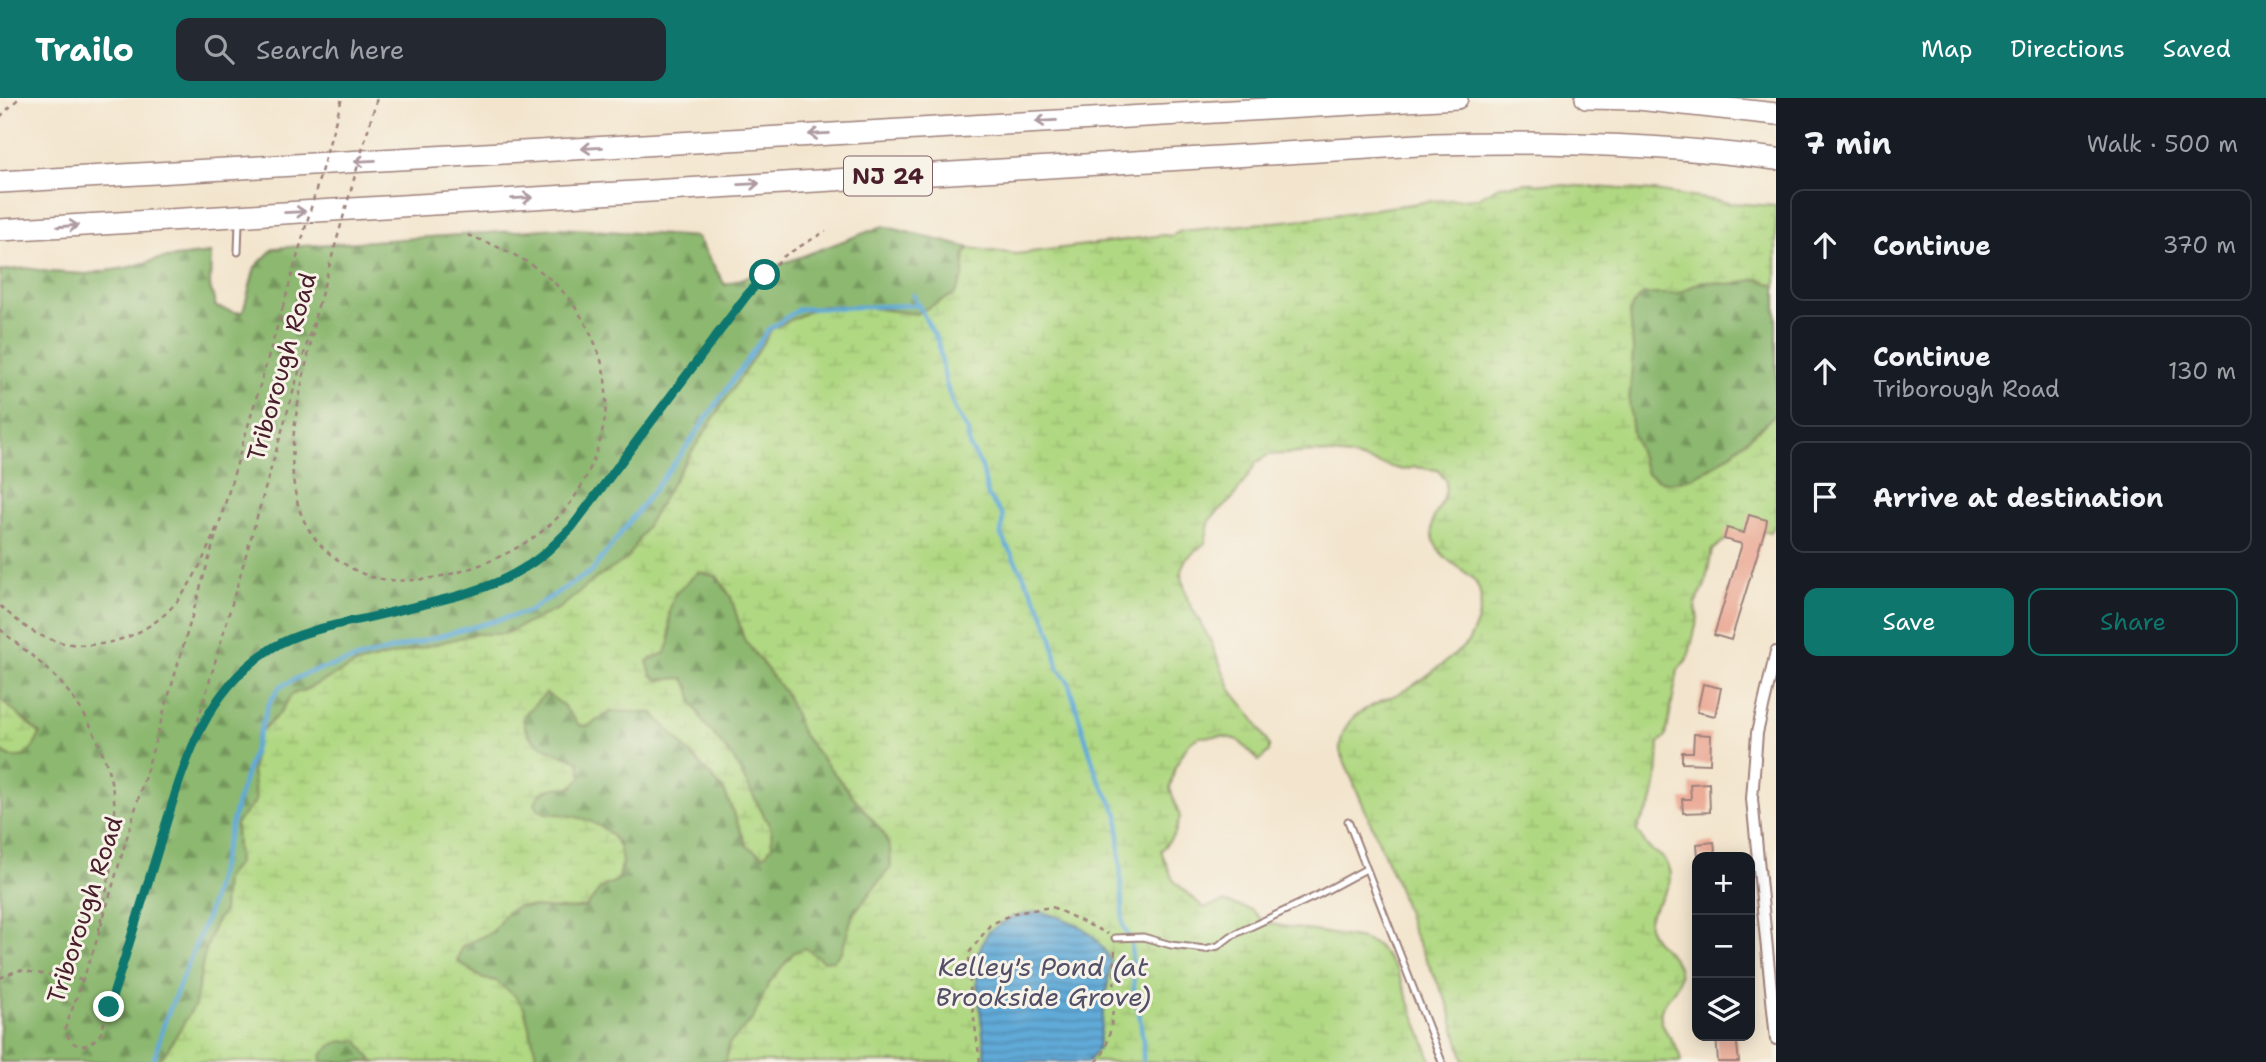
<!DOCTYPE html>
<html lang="en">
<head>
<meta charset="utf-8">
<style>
	body { margin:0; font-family:"Shantell Sans",sans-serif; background:#242831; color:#f1f3f6 }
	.controls { position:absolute; right:21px; bottom:21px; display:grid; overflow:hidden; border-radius:14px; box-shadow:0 4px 18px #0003 }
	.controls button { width:63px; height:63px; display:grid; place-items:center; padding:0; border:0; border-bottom:2px solid #363941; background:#171b24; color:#f1f3f6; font:35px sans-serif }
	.stop { position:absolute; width:21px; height:21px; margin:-16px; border:5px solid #0f766e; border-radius:50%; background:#fff }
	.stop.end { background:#0f766e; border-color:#fff; box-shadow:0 2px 7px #0008 }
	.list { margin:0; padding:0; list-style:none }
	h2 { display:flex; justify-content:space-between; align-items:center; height:91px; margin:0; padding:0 28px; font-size:30px }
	h2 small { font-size:23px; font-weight:400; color:#9ea1a6 }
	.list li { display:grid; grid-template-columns:46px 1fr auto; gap:21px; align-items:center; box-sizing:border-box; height:112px; margin:0 14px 14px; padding:0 14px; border:2px solid #363941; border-radius:14px }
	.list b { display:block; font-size:26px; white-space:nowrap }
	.list p { margin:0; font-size:23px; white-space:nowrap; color:#9ea1a6 }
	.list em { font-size:23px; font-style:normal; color:#9ea1a6 }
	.actions { display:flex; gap:14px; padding:21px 28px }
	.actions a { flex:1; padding:16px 0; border:2px solid #0f766e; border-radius:14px; text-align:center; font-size:24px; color:#0f766e }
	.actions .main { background:#0f766e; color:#fff }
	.icon { flex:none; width:38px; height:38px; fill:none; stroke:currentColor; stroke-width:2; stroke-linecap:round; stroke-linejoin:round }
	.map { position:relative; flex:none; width:1776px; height:964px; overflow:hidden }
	header { display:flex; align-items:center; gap:42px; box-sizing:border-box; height:98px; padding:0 35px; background:#0f766e; color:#fff }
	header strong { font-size:33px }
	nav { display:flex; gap:38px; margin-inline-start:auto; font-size:24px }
	.search { width:490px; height:63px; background:#242831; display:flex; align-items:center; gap:18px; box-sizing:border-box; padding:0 24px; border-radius:14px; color:#9ea1a6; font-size:26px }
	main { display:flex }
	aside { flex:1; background:#171b24 }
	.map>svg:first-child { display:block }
	.forest { fill:url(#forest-firs); stroke:#6b6c4e; stroke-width:2 }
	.wetland { fill:url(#wetland-marsh); stroke:#7d7c56; stroke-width:2 }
	.water { fill:url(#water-rules); stroke:#556482; stroke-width:2 }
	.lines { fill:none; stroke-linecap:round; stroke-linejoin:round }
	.stream { stroke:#60aad8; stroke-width:4.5 }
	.building { fill:#ebab97 }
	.lane-casing { stroke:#9e827c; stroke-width:9 }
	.street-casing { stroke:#9e827c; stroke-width:14 }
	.highway-casing { stroke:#9e827c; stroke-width:24 }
	.path { stroke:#9e827c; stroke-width:2.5; stroke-dasharray:5 5; stroke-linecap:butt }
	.lane { stroke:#fff; stroke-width:5 }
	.street { stroke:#fff; stroke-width:10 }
	.highway { stroke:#fff; stroke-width:21 }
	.path-bridge { stroke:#9e827c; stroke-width:2.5; stroke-dasharray:5 5; stroke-linecap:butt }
	.oneway { stroke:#ae9aa0 }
	.route { stroke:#0f766e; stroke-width:9 }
	.labels { text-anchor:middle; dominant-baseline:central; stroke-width:6; stroke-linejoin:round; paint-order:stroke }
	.shield { fill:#f7f3e8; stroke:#7e5f64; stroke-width:2 }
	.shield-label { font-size:23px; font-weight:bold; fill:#4a1f2b }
	.street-label { font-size:24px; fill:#4a1f2b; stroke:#f7f3e8 }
	.water-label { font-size:26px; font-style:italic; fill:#525068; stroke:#f7f3e8 }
</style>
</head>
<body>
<header>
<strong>Trailo</strong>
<div class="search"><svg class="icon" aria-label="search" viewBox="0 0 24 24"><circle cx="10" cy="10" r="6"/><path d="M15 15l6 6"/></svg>Search here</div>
<nav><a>Map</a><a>Directions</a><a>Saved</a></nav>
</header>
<main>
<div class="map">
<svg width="1776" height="964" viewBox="0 0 1776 964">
	<defs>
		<pattern id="forest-firs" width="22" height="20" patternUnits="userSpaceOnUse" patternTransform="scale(1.75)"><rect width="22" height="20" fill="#8cb870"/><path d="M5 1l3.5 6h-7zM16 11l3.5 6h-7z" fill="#74955c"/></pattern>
		<pattern id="wetland-marsh" width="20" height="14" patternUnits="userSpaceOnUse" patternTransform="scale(1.75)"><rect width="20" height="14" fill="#b0d882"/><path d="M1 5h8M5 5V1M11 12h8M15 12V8" fill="none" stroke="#99b970"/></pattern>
		<pattern id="water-rules" width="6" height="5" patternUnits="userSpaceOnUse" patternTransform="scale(1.75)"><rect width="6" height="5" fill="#60aad8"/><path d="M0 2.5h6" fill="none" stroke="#518aaf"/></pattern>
	</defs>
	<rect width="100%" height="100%" fill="#f7f3e8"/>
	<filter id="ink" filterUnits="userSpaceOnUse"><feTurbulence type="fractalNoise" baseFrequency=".0143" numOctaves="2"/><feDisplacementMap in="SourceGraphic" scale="14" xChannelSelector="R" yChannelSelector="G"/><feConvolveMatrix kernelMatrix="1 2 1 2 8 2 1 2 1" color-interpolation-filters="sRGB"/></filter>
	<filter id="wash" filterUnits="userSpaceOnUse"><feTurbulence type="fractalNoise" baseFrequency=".00686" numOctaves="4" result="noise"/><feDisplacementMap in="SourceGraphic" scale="28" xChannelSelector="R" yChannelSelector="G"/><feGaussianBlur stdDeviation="1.57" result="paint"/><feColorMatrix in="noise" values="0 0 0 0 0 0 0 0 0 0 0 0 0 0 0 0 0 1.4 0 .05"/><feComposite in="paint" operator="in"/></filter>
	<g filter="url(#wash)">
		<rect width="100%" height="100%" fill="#f3e5cd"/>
		<path class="forest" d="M883,128L970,150L965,155L963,179L955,196L916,216L856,208L680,372L628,461L598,479L560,510L504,536H475L292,596L280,615L257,637L252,671L256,703L236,726L238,765L225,781L223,814L214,827L204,859L195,907L164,957L154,964H0V653L11,659L40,636L0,601V173L27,170L50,174L86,176L126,170L159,161L211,155L210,188L216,209L234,214H243L255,169L274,150L559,130L697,139L725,187Z
			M1759,181L1776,188V316C1748,339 1704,387 1665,384C1659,384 1651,378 1646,375L1633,336L1629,304L1633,253L1630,214L1632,208L1643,196H1677L1702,183L1729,186Z
			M697,474L716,478L731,499L744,541L786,596L803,637L884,736L890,751L891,769L853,816L842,853L834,862L823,864L805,850L769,885L753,921L729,946L726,964H538L524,910L496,883L483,881L457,863L462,848L492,834L507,814L518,808L566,811L586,809L602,789L618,782L622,771L618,744C602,736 585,724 568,718C555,713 542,721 534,705C541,688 556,690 572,689L579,663C556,654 524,648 523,618L547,594L563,607L579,627L588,628L612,613L653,615L724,692L747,748H772L771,731L733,660L703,624L693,605L689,589L683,580L658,582L651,577L647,562C688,545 659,530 674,498C679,489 690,481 697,474Z
			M340,942L358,943L373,964H323L320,959L328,949Z"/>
		<path class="wetland" d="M1530,85L1654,93L1730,105L1776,108V188L1759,181L1729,186L1702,183L1677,196H1643L1632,208L1630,214L1633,253L1629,304L1633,336L1646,375C1652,378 1659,384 1666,384C1704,387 1748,340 1776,316V425L1771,434C1741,429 1735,434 1712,452L1705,487L1695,506L1698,520L1688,560L1678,572L1666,638L1659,645C1658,663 1658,692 1650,709C1645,719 1639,721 1637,734C1641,739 1645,746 1650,751C1653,755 1660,756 1663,760C1686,791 1645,805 1649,829C1651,846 1676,854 1679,873C1683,893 1657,902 1661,921C1663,936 1679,945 1681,964H1464L1448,906L1413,834L1397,786L1340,653C1341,611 1376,609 1405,592C1417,586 1463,552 1469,542C1478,526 1488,497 1473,481C1456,464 1437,463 1432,434C1430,419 1440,412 1444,399C1446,394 1446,388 1446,383L1438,372L1415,369L1403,372L1350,358L1315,354L1268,357L1257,364L1234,399L1210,421L1205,445L1185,462L1181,477L1188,503L1209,540L1231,592L1254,621L1269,647V653L1259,663L1238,642L1222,638L1199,639L1189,645L1175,669L1170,690L1180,719L1175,735L1161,753L1173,782L1204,810L1224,804L1252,812L1265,825L1362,841L1377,847L1397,872L1432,964H1088L1098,950L977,857V882L986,964H726L729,946L753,921L769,885L794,854L805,850L823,863L834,862L842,853L853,816L891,769L890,751L884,736L803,637L786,596L744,541L731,499L717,478L698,474L675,496L669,514L670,545L665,555L647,563L651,577L658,582L683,580L689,589L693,605L703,624L733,660L771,731L772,748L764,758L747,748L724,692L653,615L612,613L588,628L579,627L563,607L546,595L523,618C523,648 556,654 579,663L581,679L572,689C556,690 541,688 535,705C542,720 554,714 567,717C603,724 632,742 618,782L602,789L586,809L566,811L518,808L507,814L492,834L462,848L457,863L483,881L496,883L515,898L524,910L538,964H373L358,943C340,942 332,944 321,958L323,964H154L164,957L195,907L204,859L214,827L223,814L225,781L238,765L236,726L256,703L252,671L257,637L280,615L292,596L305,592L357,566L475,536H504L560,510L598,479L627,461L680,372L772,231L820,208H856L916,216L955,196L963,179L965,155L970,150L1016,156L1164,137L1171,138L1181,133L1306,121L1432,103L1478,100L1499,88Z
			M0,601L40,636L34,648L23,659H11L0,653Z"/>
		<path class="water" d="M1039,813C1077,825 1090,827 1111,863L1098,950L1088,964H986L977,882V857L988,834L1011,820Z"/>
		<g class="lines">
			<path class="stream" d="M913,197L938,244L946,286L955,312L967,332L970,349L982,369L988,398L1003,418L1001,437L1038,504L1051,535L1058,570L1068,583L1097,678L1118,716L1123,827L1131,845L1135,904L1139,913L1143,943V964
				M153,964L165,923L208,816L237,705L269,605L280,589L307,575L527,514L592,473L685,351L768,232L799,211L918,207"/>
		</g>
		<g id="blocks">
			<path class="building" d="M1749,417L1767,422L1766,428L1731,542L1714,537L1742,446L1724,441L1727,430L1744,435Z
				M1703,586L1721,590L1715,618L1697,614Z
				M1694,636L1711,637L1710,666L1682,665V654H1693Z
				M1709,685L1710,714L1683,715L1682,701H1691L1690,686Z
				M1714,744L1716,759H1698L1697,746Z
				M1716,938H1736L1739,964H1718Z"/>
		</g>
	</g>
	<g filter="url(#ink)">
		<use href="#blocks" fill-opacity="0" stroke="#9e827c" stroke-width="2"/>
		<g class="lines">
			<g class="lane-casing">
				<path id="lane" d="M238,154L239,124
					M1348,723L1442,964
					M1115,840L1143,839L1171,847L1205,851L1218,848L1231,838L1316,798L1366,771"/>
			</g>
			<g class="street-casing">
				<path id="street" d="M1776,554L1757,635L1752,701L1776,941"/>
			</g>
			<g class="highway-casing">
				<path id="highway" d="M1586,0L1638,1L1776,16
					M0,84L1457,0
					M0,132L1435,46C1550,43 1662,46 1776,61"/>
			</g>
			<path class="path" d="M0,19L19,0
				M283,209L95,848L65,931C72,954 89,951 101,935L189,654L318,208
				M315,225C304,281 283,347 297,403C302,424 314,443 330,456C343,466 356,474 372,479C428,493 513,462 554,423C577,402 589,376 599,346C609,314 609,279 596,248C569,183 528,158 464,136
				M0,508C13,519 27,532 44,539C93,559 151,540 182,497C198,475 208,451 218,426
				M0,531C20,549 42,564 60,584C95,623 118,679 115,731C113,765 105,798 99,832
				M192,648C212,609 235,569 276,547C299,535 326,530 352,524C408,510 473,501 524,470C542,459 557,444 572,429L747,197L784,158L826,133
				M0,880L18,872L82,882
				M980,964L970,891L969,855L990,827L1014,815L1052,809L1108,836
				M1096,964C1117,948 1114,875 1115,849"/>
			<use href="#lane" class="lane"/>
			<use href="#street" class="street"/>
			<use href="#highway" class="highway"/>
			<path class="path-bridge" d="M318,208L377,0
				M283,209L342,0"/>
		</g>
		<defs><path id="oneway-shaft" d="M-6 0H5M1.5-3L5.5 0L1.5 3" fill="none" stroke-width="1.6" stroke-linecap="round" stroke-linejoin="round" transform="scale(1.75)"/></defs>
		<g class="oneway">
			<use href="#oneway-shaft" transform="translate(1046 23) rotate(177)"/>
			<use href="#oneway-shaft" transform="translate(819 36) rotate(177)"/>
			<use href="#oneway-shaft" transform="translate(592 50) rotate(177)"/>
			<use href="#oneway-shaft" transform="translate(365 63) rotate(177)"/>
			<use href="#oneway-shaft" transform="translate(749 86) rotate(-3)"/>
			<use href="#oneway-shaft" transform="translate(522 100) rotate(-3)"/>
			<use href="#oneway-shaft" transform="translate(295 114) rotate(-3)"/>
			<use href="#oneway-shaft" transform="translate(68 128) rotate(-4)"/>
		</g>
	</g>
	<g class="lines" filter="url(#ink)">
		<path class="route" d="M109,909C126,857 142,804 158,752C182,675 199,596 272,550C302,531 349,525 384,516C430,504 483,496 524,470C543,459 557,444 572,429L747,197L765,177"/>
	</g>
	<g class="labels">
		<rect class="shield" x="844" y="58.5" width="88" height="39" rx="5"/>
		<g class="shield-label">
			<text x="888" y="78">NJ 24</text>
		</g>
		<g class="street-label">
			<text transform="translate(282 269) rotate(-74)">Triborough Road</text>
			<text transform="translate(85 812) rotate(-72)">Triborough Road</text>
		</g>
		<g class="water-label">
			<text x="1043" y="868">Kelley's Pond (at<tspan x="1043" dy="30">Brookside Grove)</tspan></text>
		</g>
	</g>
</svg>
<div class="controls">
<button>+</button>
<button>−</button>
<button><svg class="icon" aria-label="layers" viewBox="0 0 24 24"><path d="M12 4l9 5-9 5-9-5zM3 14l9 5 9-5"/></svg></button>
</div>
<div class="stop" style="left:765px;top:177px"></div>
<div class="stop end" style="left:109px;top:909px"></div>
</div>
<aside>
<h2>7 min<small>Walk · 500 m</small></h2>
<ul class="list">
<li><svg class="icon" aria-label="ahead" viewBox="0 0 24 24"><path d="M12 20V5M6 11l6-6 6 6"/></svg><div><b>Continue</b></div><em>370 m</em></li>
<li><svg class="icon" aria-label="ahead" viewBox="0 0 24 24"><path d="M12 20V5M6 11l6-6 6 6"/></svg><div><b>Continue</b><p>Triborough Road</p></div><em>130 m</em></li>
<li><svg class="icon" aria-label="arrive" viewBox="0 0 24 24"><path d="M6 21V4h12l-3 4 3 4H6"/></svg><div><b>Arrive at destination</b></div></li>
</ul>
<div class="actions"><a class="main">Save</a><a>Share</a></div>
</aside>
</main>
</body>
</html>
